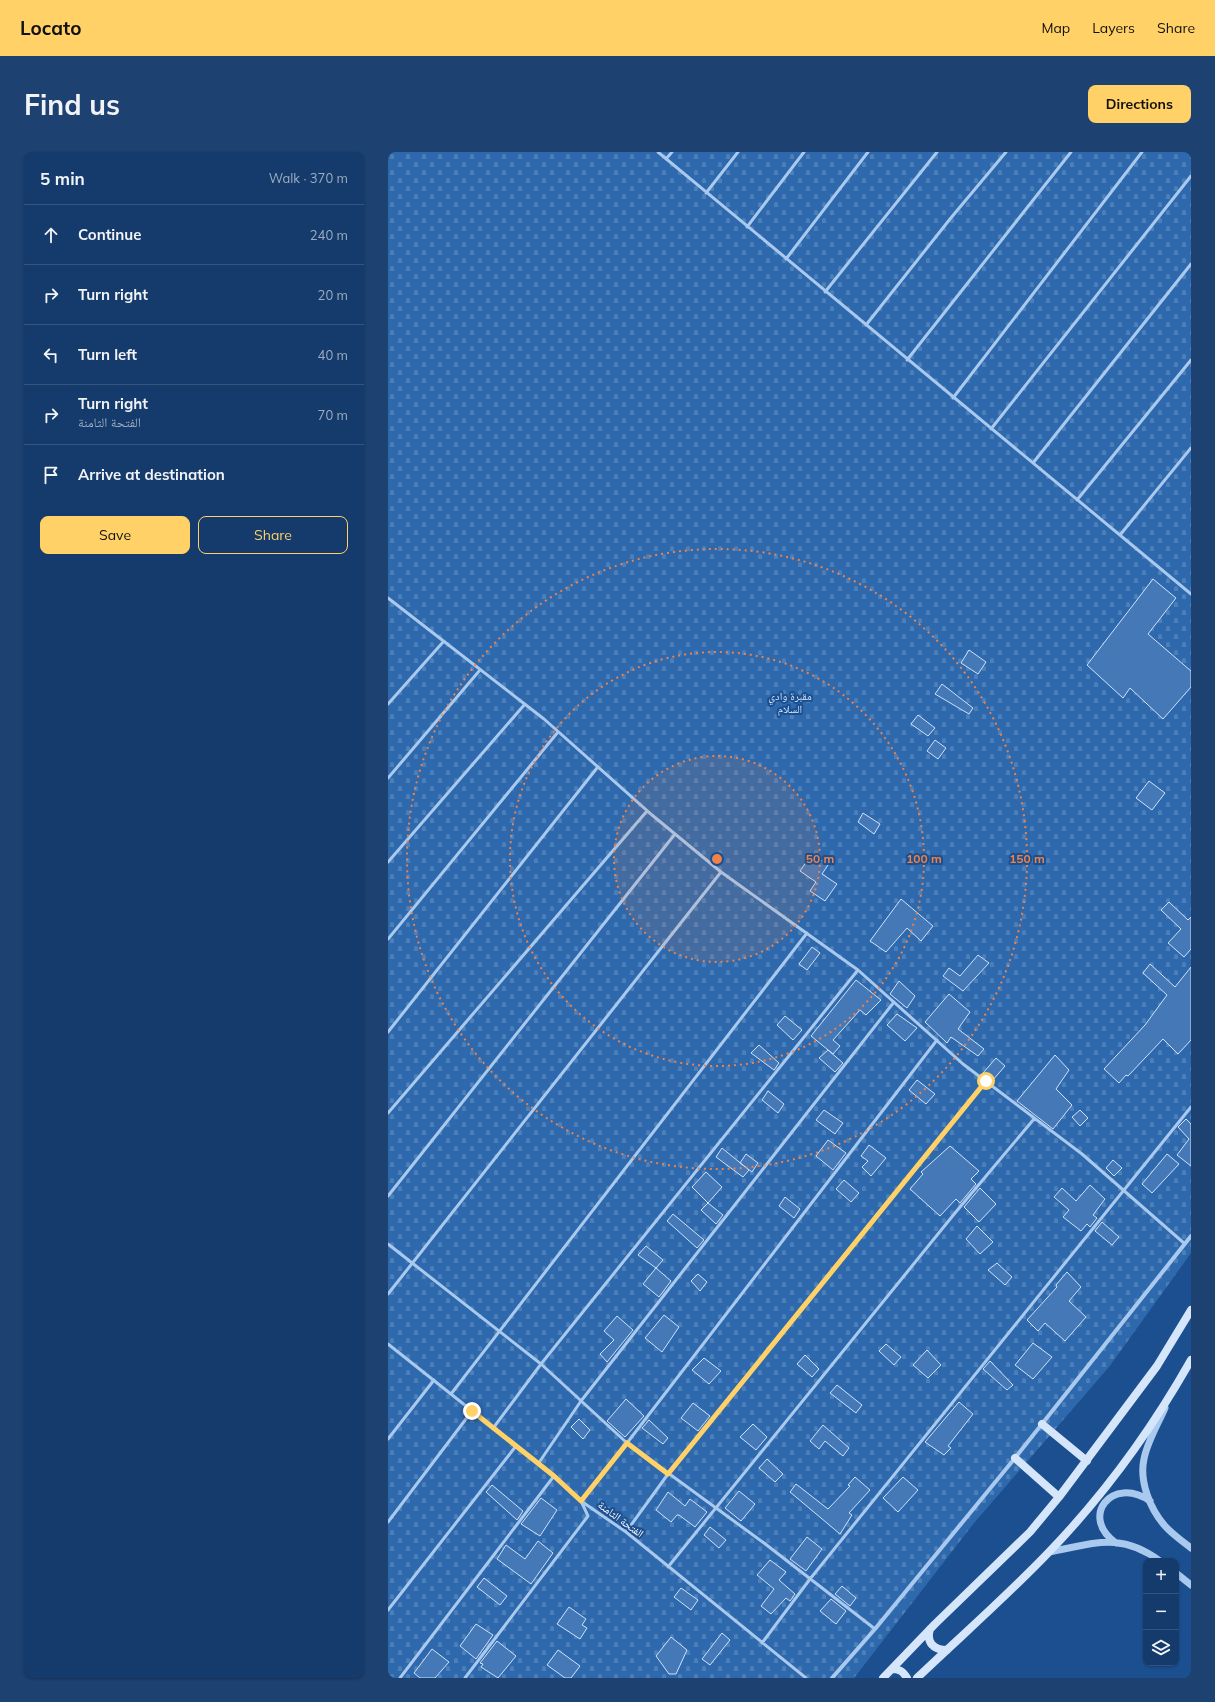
<!DOCTYPE html>
<html lang="en">
<head>
<meta charset="utf-8">
<style>
	body { margin:0; font-family:Mulish,"Noto Naskh Arabic",sans-serif; background:#1d4271; color:#f1f3f6 }
	.controls { position:absolute; right:12px; bottom:12px; display:grid; overflow:hidden; border-radius:8px; box-shadow:0 1px 3px #0004 }
	.controls button { width:36px; height:36px; display:grid; place-items:center; padding:0; border:0; border-bottom:1px solid #33557e; background:#143b6b; color:#f1f3f6; font:20px sans-serif }
	.stop { position:absolute; width:12px; height:12px; margin:-9px; border:3px solid #ffd166; border-radius:50%; background:#fff }
	.stop.end { background:#ffd166; border-color:#fff; box-shadow:0 1px 4px #0008 }
	.list { margin:0; padding:0; list-style:none }
	h2 { display:flex; justify-content:space-between; align-items:center; height:52px; margin:0; padding:0 16px; font-size:17px }
	h2 small { font-size:13px; font-weight:400; color:#9dadc1 }
	.list li { display:grid; grid-template-columns:26px 1fr auto; gap:12px; align-items:center; box-sizing:border-box; height:60px; padding:0 16px; border-top:1px solid #33557e }
	.list b { display:block; font-size:15px; white-space:nowrap }
	.list p { margin:0; font-size:13px; white-space:nowrap; color:#9dadc1 }
	.list em { font-size:13px; font-style:normal; color:#9dadc1 }
	.actions { display:flex; gap:8px; padding:12px 16px }
	.actions a { flex:1; padding:9px 0; border:1px solid #ffd166; border-radius:8px; text-align:center; font-size:14px; color:#ffd166 }
	.actions .main { background:#ffd166; color:#111 }
	.icon { flex:none; width:22px; height:22px; fill:none; stroke:currentColor; stroke-width:2; stroke-linecap:round; stroke-linejoin:round }
	.map { position:relative; flex:none; width:803px; height:1526px; overflow:hidden; border-radius:8px }
	header { display:flex; align-items:center; gap:24px; box-sizing:border-box; height:56px; padding:0 20px; background:#ffd166; color:#111 }
	header strong { font-size:19px }
	nav { display:flex; gap:22px; margin-inline-start:auto; font-size:14px }
	.intro { display:flex; align-items:center; justify-content:space-between; box-sizing:border-box; height:96px; padding:0 24px }
	h1 { margin:0; font-size:28px }
	.button { padding:10px 18px; border-radius:8px; background:#ffd166; color:#111; font-size:14px; font-weight:700 }
	main { display:flex; gap:24px; padding:0 24px }
	aside { flex:1; background:#143b6b; border-radius:8px; box-shadow:0 1px 3px #0004 }
	.map>svg:first-child { display:block }
	.cemetery { fill:url(#cemetery-stones) }
	.building { fill:#4478b7; stroke:#cfe3fa }
	.lines { fill:none; stroke-linecap:round; stroke-linejoin:round }
	.service { stroke:#a9c9ee; stroke-width:3 }
	.minor { stroke:#a9c9ee; stroke-width:4 }
	.tertiary { stroke:#a9c9ee; stroke-width:7 }
	.secondary { stroke:#d6e6fa; stroke-width:8 }
	.route { stroke:#ffd166; stroke-width:5 }
	.ring { fill:none; stroke:#ee8249; stroke-width:2; stroke-dasharray:2 4 }
	.labels { text-anchor:middle; dominant-baseline:central; stroke-width:4; stroke-linejoin:round; paint-order:stroke }
	.park-label { font-size:11px; fill:#cfe3fa; stroke:#1b4f8f }
	.street-label { font-size:11px; fill:#fff; stroke:#1b4f8f }
	.centre { fill:#ee8249; stroke:#1b4f8f; stroke-width:2 }
	.ring-label { font-size:12px; text-anchor:middle; font-weight:bold; fill:#ee8249; stroke:#1b4f8f; stroke-width:4; stroke-linejoin:round; paint-order:stroke }
</style>
</head>
<body>
<header>
<strong>Locato</strong>
<nav><a>Map</a><a>Layers</a><a>Share</a></nav>
</header>
<div class="intro"><h1>Find us</h1><a class="button">Directions</a></div>
<main>
<aside>
<h2>5 min<small>Walk · 370 m</small></h2>
<ul class="list">
<li><svg class="icon" aria-label="ahead" viewBox="0 0 24 24"><path d="M12 20V5M6 11l6-6 6 6"/></svg><div><b>Continue</b></div><em>240 m</em></li>
<li><svg class="icon" aria-label="right" viewBox="0 0 24 24"><path d="M7 20v-9h11M14 6l5 5-5 5"/></svg><div><b>Turn right</b></div><em>20 m</em></li>
<li><svg class="icon" aria-label="left" viewBox="0 0 24 24"><path d="M17 20v-9H6M10 6l-5 5 5 5"/></svg><div><b>Turn left</b></div><em>40 m</em></li>
<li><svg class="icon" aria-label="right" viewBox="0 0 24 24"><path d="M7 20v-9h11M14 6l5 5-5 5"/></svg><div><b>Turn right</b><p>الفتحة الثامنة</p></div><em>70 m</em></li>
<li><svg class="icon" aria-label="arrive" viewBox="0 0 24 24"><path d="M6 21V4h12l-3 4 3 4H6"/></svg><div><b>Arrive at destination</b></div></li>
</ul>
<div class="actions"><a class="main">Save</a><a>Share</a></div>
</aside>
<div class="map">
<svg width="803" height="1526" viewBox="0 0 803 1526">
	<defs>
		<pattern id="cemetery-stones" width="16" height="16" patternUnits="userSpaceOnUse"><rect width="16" height="16" fill="#2e69ad"/><path d="M2 7V4a2 2 0 0 1 4 0v3zM10 15v-3a2 2 0 0 1 4 0v3z" fill="#4d80b9"/></pattern>
	</defs>
	<rect width="100%" height="100%" fill="#1b4f8f"/>
	<path class="cemetery" d="M0,0H803V1101L721,1215L586,1371L466,1526H0Z"/>
	<path class="building" d="M765,427L788,446L760,482L803,519V535L775,567L742,536L735,546L699,513Z
		M581,498L598,510L590,522L573,511Z
		M554,532L585,556L581,562L547,542Z
		M530,563L547,576L540,584L523,572Z
		M547,588L558,596L550,607L539,599Z
		M761,629L777,641L764,658L748,646Z
		M475,661L492,672L486,682L470,670Z
		M424,702L440,713L434,722L449,732L437,749L422,739L428,730L412,719Z
		M513,747L545,774L533,789L519,776L498,800L482,789Z
		M781,750L800,768L803,765V797L796,805L780,791L793,777L773,758Z
		M424,795L432,801L419,818L411,812Z
		M590,803L601,811L575,839L555,824L561,816L572,824Z
		M762,812L787,835L803,815V888L790,902L775,887L740,924L738,923L731,931L716,917L757,873L779,843L755,821Z
		M468,828L493,848L478,863L472,858L445,888L452,894L445,902L423,884Z
		M511,829L527,844L519,856L502,842Z
		M561,842L582,860L570,877L596,897L590,904L563,885L559,891L537,870Z
		M509,862L529,876L517,889L499,873Z
		M397,864L414,878L405,888L389,873Z
		M371,893L391,911L386,918L363,901Z
		M440,898L455,911L447,920L431,906Z
		M667,903L681,918L668,937L684,953L665,977L629,949Z
		M608,906L617,914L604,929L595,921Z
		M529,928L547,942L538,952L521,938Z
		M380,939L396,952L390,961L374,948Z
		M436,958L455,971L447,982L428,968Z
		M692,958L700,966L692,974L684,965Z
		M798,967L803,972V1014L789,1003L801,987L790,975Z
		M440,988L458,1001L445,1018L428,1004Z
		M481,993L498,1006L483,1024L474,1015L480,1009L473,1004Z
		M562,994L591,1019L583,1027L588,1032L572,1051L568,1047L552,1064L522,1037L535,1022L533,1020Z
		M334,996L361,1018L355,1025L328,1005Z
		M358,1002L370,1011L364,1020L352,1011Z
		M779,1002L791,1012L764,1041L754,1032Z
		M725,1008L734,1016L726,1024L718,1016Z
		M318,1020L334,1035L320,1051L304,1035Z
		M456,1028L471,1041L463,1050L448,1037Z
		M702,1033L717,1047L705,1063L709,1066L702,1075L699,1072L693,1079L675,1065L681,1058L666,1045L674,1036L688,1049Z
		M592,1036L608,1052L591,1070L576,1055Z
		M397,1045L412,1057L406,1066L391,1054Z
		M320,1051L335,1063L328,1072L313,1058Z
		M285,1062L316,1088L309,1096L279,1069Z
		M714,1070L731,1085L724,1093L707,1079Z
		M589,1074L605,1090L592,1102L578,1087Z
		M258,1094L275,1108L268,1116L250,1103Z
		M609,1111L624,1125L617,1133L600,1118Z
		M268,1116L283,1129L271,1145L255,1132Z
		M679,1120L693,1135L681,1149L698,1165L677,1189L657,1171L650,1179L639,1168L669,1135L668,1133Z
		M310,1122L319,1130L312,1139L303,1129Z
		M276,1163L291,1175L274,1200L257,1186Z
		M229,1164L245,1178L219,1210L212,1202L226,1188L216,1179Z
		M645,1191L664,1205L645,1227L627,1213Z
		M498,1192L513,1205L506,1213L491,1199Z
		M539,1198L553,1213L540,1226L525,1213Z
		M417,1203L431,1217L424,1225L409,1212Z
		M316,1206L333,1219L321,1232L304,1218Z
		M602,1209L625,1233L619,1238L595,1217Z
		M449,1233L474,1253L468,1261L442,1241Z
		M238,1247L256,1264L237,1285L219,1269Z
		M571,1250L585,1262L560,1294L563,1296L556,1303L537,1290Z
		M305,1251L322,1264L310,1279L293,1266Z
		M191,1267L202,1278L195,1287L183,1275Z
		M261,1268L280,1286L275,1292L254,1276Z
		M365,1272L379,1285L368,1298L352,1285Z
		M435,1273L461,1296L455,1304L437,1289L431,1297L422,1289Z
		M379,1307L395,1322L387,1330L371,1316Z
		M467,1325L482,1338L461,1361L464,1363L452,1382L402,1340L408,1332L440,1357L462,1334L460,1333Z
		M515,1325L530,1338L510,1360L495,1346Z
		M104,1333L135,1359L129,1368L98,1340Z
		M351,1339L367,1352L353,1369L337,1356Z
		M280,1340L297,1354L302,1347L319,1360L307,1375L291,1363H289L283,1370L268,1358Z
		M153,1346L169,1358L152,1384L133,1372Z
		M322,1375L338,1388L331,1396L316,1383Z
		M419,1385L434,1397L418,1419L402,1407Z
		M150,1389L165,1401L143,1432L109,1407L118,1393L137,1407Z
		M382,1408L398,1420L391,1428L407,1442L402,1449L398,1446L383,1462L373,1454L386,1437L369,1423Z
		M96,1426L119,1444L112,1453L89,1435Z
		M454,1434L468,1446L462,1454L447,1442Z
		M293,1436L310,1448L303,1458L286,1445Z
		M443,1447L458,1459L448,1472L432,1459Z
		M181,1455L198,1467L194,1473L199,1476L192,1487L169,1472Z
		M88,1472L105,1483L88,1507L72,1494Z
		M334,1481L342,1488L322,1513L314,1507Z
		M283,1485L299,1498L288,1522H281L268,1504Z
		M109,1489L128,1504L110,1526L93,1515L95,1512L92,1511Z
		M44,1497L61,1510L47,1526H32L26,1521Z
		M170,1498L192,1514L183,1526H177L159,1513Z"/>
	<g class="lines">
		<path class="service" d="M270,0L803,442
			M278,7L284,0
			M318,41L350,0
			M359,75L416,0
			M398,107L480,0
			M437,140L549,0
			M478,173L562,67L618,0
			M519,208L683,0
			M565,246L754,0
			M603,277L803,24
			M645,311L803,112
			M689,348L803,208
			M732,383L803,296
			M0,446L156,567L264,663L333,720L470,818L575,912L694,1002L797,1092
			M0,552L56,489
			M0,626L92,518
			M0,710L137,552
			M0,787L170,580
			M0,880L209,616
			M0,961L259,659
			M0,1044L287,682
			M0,1092L153,1212L239,1291L376,1391L487,1477
			M0,1142L333,720
			M0,1192L166,1324L193,1349L238,1380L418,1526
			M63,1242L419,781
			M106,1275L153,1212L470,818
			M0,1287L46,1228
			M150,1312L193,1249L506,850
			M0,1370L84,1259
			M238,1380L280,1322L598,929
			M280,1415L567,1061L646,967L649,968
			M0,1458L128,1294
			M374,1491L422,1427L803,955
			M12,1526L166,1324
			M77,1526L200,1364L193,1349L239,1291L549,888"/>
		<path class="minor" d="M444,1526L487,1477L627,1306L803,1084"/>
		<path class="tertiary" d="M777,1256C770,1272 759,1290 756,1307C751,1329 762,1357 777,1374C784,1382 794,1389 803,1396
			M728,1391C691,1365 724,1323 762,1349
			M661,1400C705,1392 732,1379 772,1409
			M788,1421L803,1433"/>
		<path class="secondary" d="M654,1272L699,1309
			M627,1306L671,1345
			M542,1477C538,1490 545,1498 559,1498
			M504,1517C511,1517 515,1519 519,1526
			M495,1526L547,1472L642,1380L671,1345L769,1214L803,1158
			M529,1526C573,1484 619,1444 661,1400C716,1343 764,1277 803,1208"/>
	</g>
	<g class="lines">
		<path class="route" d="M84,1259L166,1324L193,1349L239,1291L280,1322L598,929"/>
	</g>
	<circle cx="329" cy="707" r="103" fill="#ee8249" fill-opacity=".12"/>
	<g class="ring">
		<circle cx="329" cy="707" r="103"/>
		<circle cx="329" cy="707" r="207"/>
		<circle cx="329" cy="707" r="310"/>
	</g>
	<g class="labels">
		<g class="park-label">
			<text x="402" y="544">مقبرة وادي<tspan x="402" dy="13">السلام</tspan></text>
		</g>
		<g class="street-label">
			<text transform="translate(233 1367) rotate(36)">الفتحة الثامنة</text>
		</g>
	</g>
	<circle cx="329" cy="707" r="6" class="centre"/>
	<g class="ring-label">
		<text x="432" y="711">50 m</text>
		<text x="536" y="711">100 m</text>
		<text x="639" y="711">150 m</text>
	</g>
</svg>
<div class="controls">
<button>+</button>
<button>−</button>
<button><svg class="icon" aria-label="layers" viewBox="0 0 24 24"><path d="M12 4l9 5-9 5-9-5zM3 14l9 5 9-5"/></svg></button>
</div>
<div class="stop" style="left:598px;top:929px"></div>
<div class="stop end" style="left:84px;top:1259px"></div>
</div>
</main>
</body>
</html>
